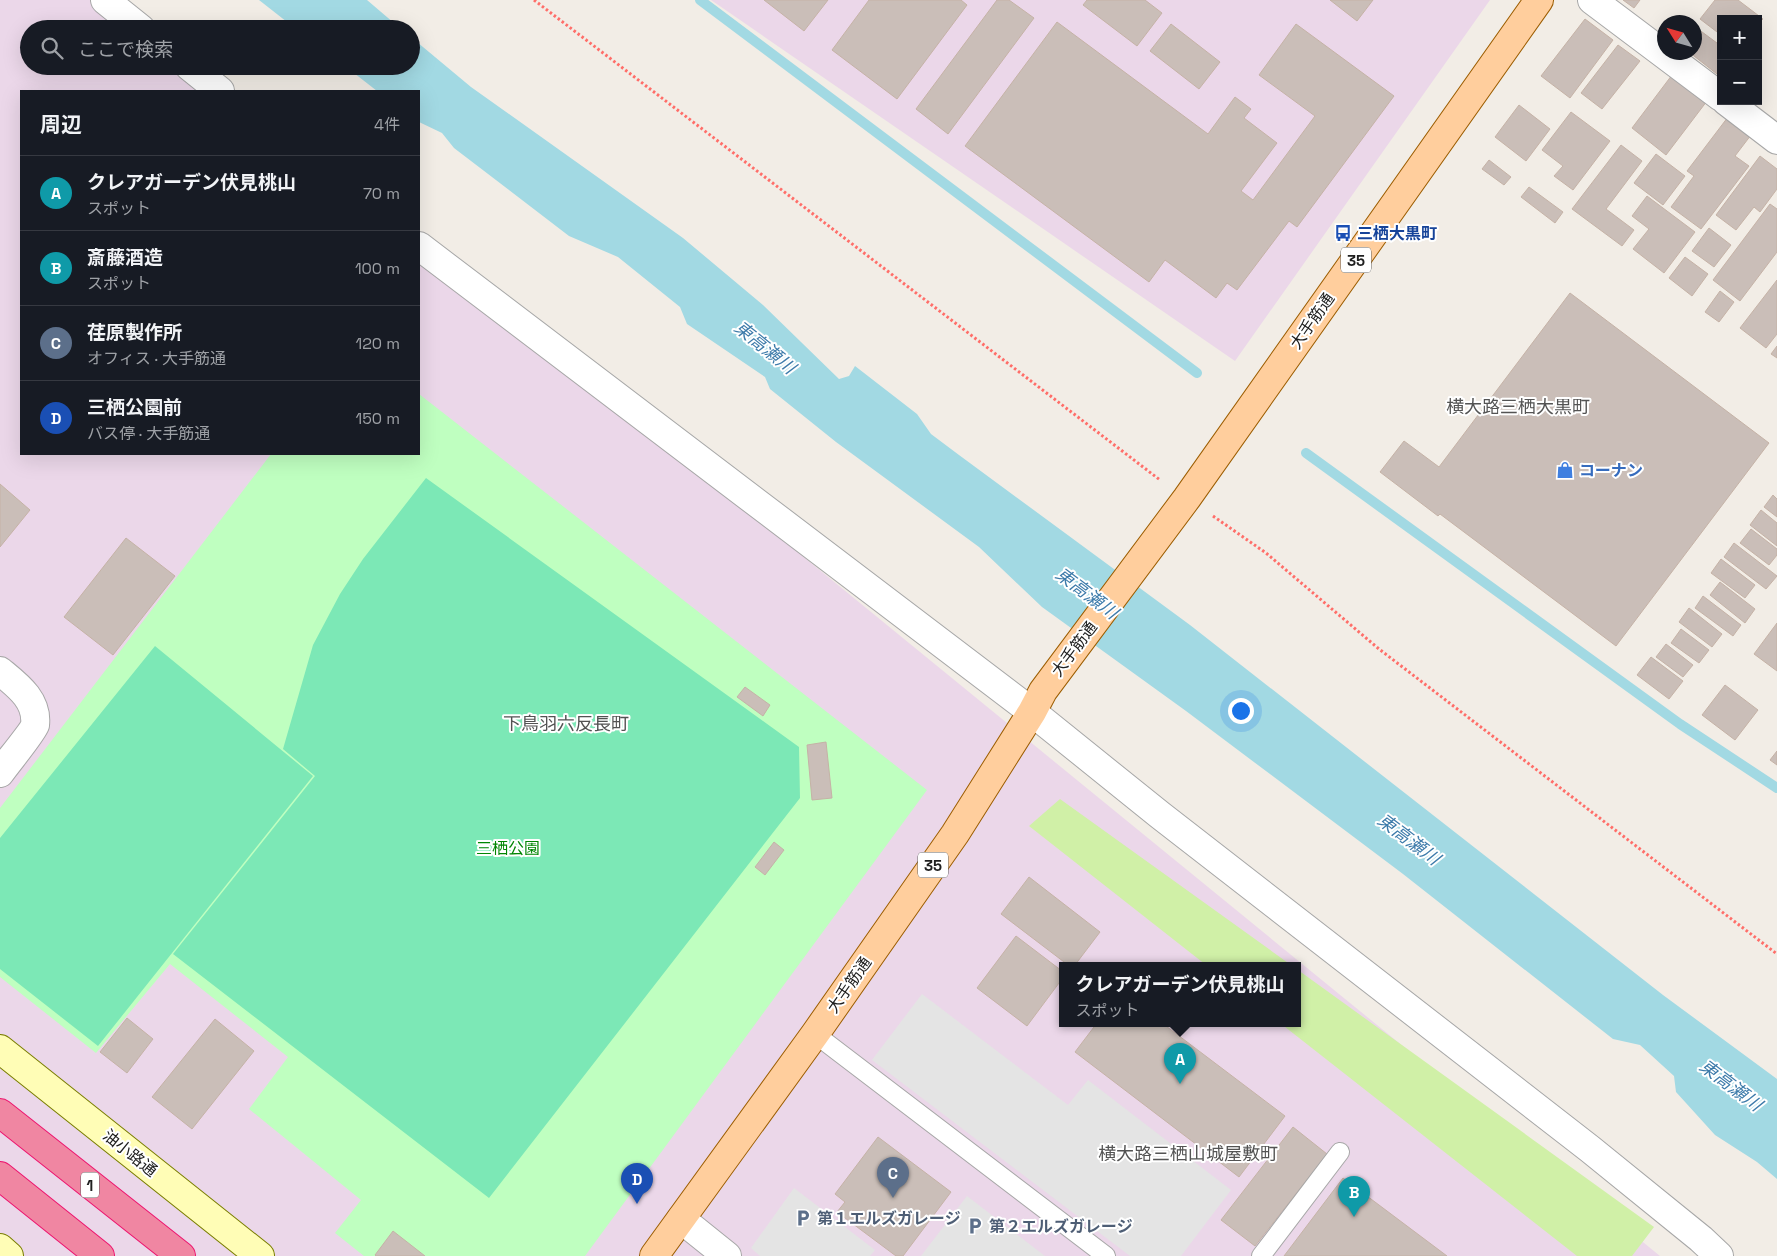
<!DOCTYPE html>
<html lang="ja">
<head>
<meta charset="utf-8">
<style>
	body { margin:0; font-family:"Space Grotesk","Noto Sans JP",sans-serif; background:#20242c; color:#f1f3f6 }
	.controls { position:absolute; right:15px; top:15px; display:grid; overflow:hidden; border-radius:0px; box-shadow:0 5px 20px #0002 }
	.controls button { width:45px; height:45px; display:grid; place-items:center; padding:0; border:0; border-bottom:1px solid #363941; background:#171b24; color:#f1f3f6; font:25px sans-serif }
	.compass { position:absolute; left:1657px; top:15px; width:45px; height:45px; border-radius:50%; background:#171b24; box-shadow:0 5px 20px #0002; rotate:307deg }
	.you { position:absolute; left:1240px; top:710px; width:18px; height:18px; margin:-12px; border:4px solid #fff; border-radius:50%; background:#1a73e8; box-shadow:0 0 0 8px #1a73e833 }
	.badge { display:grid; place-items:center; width:32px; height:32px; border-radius:50%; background:#d0000f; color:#fff; font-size:16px; font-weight:700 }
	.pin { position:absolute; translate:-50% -41px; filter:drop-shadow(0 1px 2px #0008) }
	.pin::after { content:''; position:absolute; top:26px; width:18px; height:15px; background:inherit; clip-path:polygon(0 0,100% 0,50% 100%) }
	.popup { position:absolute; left:1059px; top:962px; width:242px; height:65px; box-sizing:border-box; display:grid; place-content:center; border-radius:0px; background:#171b24; filter:drop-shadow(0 1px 4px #0005); font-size:16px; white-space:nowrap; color:#9ea1a6 }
	.popup b { font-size:19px; color:#f1f3f6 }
	.popup::after { content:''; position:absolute; left:50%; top:100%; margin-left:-10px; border:10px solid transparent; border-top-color:#171b24 }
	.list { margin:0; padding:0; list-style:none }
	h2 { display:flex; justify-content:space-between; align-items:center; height:65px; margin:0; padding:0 20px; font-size:21px }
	h2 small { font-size:16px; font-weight:400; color:#9ea1a6 }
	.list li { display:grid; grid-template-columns:32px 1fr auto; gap:15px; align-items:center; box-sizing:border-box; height:75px; padding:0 20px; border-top:1px solid #363941 }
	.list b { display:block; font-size:19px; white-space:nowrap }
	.list p { margin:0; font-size:16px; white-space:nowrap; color:#9ea1a6 }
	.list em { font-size:16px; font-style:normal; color:#9ea1a6 }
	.icon { flex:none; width:28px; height:28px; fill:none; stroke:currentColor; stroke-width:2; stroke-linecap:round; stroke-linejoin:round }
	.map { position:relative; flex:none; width:1777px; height:1256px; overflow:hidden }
	.search { position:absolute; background:#171b24; box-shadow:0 5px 20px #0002; left:20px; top:20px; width:400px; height:55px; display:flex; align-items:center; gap:12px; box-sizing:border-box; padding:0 18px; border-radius:28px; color:#9ea1a6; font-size:19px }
	.panel { position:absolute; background:#171b24; box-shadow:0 5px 20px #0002; left:20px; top:90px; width:400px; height:365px; border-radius:0px }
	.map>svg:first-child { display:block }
	.industrial { fill:#ebd7e9; fill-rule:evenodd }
	.grass { fill:#d0f0a7 }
	.park { fill:#bfffc0 }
	.pitch { fill:#7ce8b6 }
	.parking { fill:#e4e4e4 }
	.water { fill:#a2d9e3 }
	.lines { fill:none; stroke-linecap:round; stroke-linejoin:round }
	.stream { stroke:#a2d9e3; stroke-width:10 }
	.building { fill:#cabeb8; stroke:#c5b2a6 }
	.lane-casing { stroke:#a7a7a7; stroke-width:20 }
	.street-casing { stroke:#a7a7a7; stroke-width:30 }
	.secondary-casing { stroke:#7a7e00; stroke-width:30 }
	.primary-casing { stroke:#9c5d00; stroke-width:30 }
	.highway-casing { stroke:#ed156f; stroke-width:30 }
	.path { stroke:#ff6e69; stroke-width:3; stroke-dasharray:2.5 2.5; stroke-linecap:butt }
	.lane { stroke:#fff; stroke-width:18 }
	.street { stroke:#fff; stroke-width:28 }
	.secondary { stroke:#fffdb6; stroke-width:28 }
	.primary { stroke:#ffce9d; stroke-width:28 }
	.highway { stroke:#f086a2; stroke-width:28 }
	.labels { text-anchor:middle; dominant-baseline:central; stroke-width:4; stroke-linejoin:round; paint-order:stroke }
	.shield { fill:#fff; stroke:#636363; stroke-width:1 }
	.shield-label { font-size:15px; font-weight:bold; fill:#202020 }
	.transit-label { font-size:16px; font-weight:bold; fill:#164399; stroke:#fff; text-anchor:start }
	.street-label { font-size:16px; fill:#202020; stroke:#fff }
	.shop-label { font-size:16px; font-weight:bold; fill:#366cbe; stroke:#fff; text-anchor:start }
	.park-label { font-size:16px; fill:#018603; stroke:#fff }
	.service-label { font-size:16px; font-weight:bold; fill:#4e5e75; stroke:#fff; text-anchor:start }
	.water-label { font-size:18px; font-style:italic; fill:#3d7baa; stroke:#fff }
	.neighbourhood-label { font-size:18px; fill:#535353; stroke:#fff }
</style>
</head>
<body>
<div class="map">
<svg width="1777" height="1256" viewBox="0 0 1777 1256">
	<rect width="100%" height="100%" fill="#f2ede6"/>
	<path class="industrial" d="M0,0H121L157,29H29V66H203L233,91H21V454H419V243L1660,1256H0ZM1062,965H1298V1023H1062Z
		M711,0H1490L1235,361Z"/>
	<path class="grass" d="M1060,799L1291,965H1206L1029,826Z
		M1298,970L1654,1227L1632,1256H1577L1280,1023H1298Z"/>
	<path class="park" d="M419,394L927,790L585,1256H364L335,1233L361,1200L249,1109L288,1057L170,964L96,1053L0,977V808L271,454H419Z"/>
	<path class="pitch" d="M426,478L799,747L800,798L489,1198L173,954L315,776L283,749L313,645L340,594L363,559Z
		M155,646L313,776L98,1046L0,969V838Z"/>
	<path class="parking" d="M922,994L1068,1105L1088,1080L1231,1190L1181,1256H1130L872,1060Z
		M794,1188L875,1250L870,1256H760L751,1248Z
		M967,1196L1045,1256H921Z"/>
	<path class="water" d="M259,0H367L401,29H296Z
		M411,37L471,87L683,238L763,305L839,379L849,376L855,366L917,414L931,434L959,455L1190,625L1663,995L1777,1079V1179L1757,1162L1715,1135L1676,1092L1674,1076L1640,1045L1613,1039L1403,874L1186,711L1042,607L979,547L836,442L770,389L765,377L687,324L680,307L618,257L569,236L454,148L442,133L419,122V91H377L345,66H411Z"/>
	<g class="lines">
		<path class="stream" d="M700,0L1197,373
			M1306,453L1680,724L1777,788"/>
	</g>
	<path class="building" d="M764,0H828L804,31Z
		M869,0H961L967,5L897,99L832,50Z
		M997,0H1009L1034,18L948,134L916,109Z
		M1087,0H1145L1162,13L1137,46L1083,5Z
		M1330,0H1373L1357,21Z
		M1623,0H1640L1634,8Z
		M1715,0H1738L1763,19L1758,24V19H1721V35L1700,19Z
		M1585,19L1613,40L1570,98L1541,76Z
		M1057,22L1208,134L1235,97L1251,109L1244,118L1277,143L1241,191L1253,200L1315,116L1259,75L1296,24L1394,96L1297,227L1289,221L1237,290L1227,283L1216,298L1165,260L1149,282L965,146Z
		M1171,24L1220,62L1199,89L1150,51Z
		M1694,26L1721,46V69L1717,74L1689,52H1694Z
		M1618,45L1640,61L1602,109L1581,93Z
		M1672,75L1707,101L1666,155L1632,128Z
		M1519,105L1550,129L1526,161L1495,137Z
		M1571,112L1610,141L1573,190L1554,176L1563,166L1542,150Z
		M1728,117L1751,135L1735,156L1749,166L1701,229L1671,207L1694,176L1687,171Z
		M1621,145L1642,161L1606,209L1634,230L1622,246L1572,209Z
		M1656,154L1685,176L1663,205L1634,183Z
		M1760,156L1777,169V189L1760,212L1754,207L1736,230L1716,215Z
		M1489,160L1511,177L1504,185L1482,169Z
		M1529,187L1563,212L1555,223L1521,197Z
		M1647,196L1695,232L1664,273L1633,249L1649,229L1632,216Z
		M1770,204L1777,209V252L1740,301L1713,280Z
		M1709,228L1731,245L1714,267L1692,251Z
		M1685,257L1708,274L1692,296L1669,278Z
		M1777,280V334L1766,348L1740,328Z
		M1720,291L1734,302L1719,322L1705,312Z
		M1570,293L1769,443L1616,646L1440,514L1438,516L1380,472L1404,441L1439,467Z
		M1777,346V358L1771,354Z
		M0,484L30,510L0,547Z
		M1773,495L1777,499V517L1764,507Z
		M1761,510L1777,523V546L1750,525Z
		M1751,529L1777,549V555L1769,565L1740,543Z
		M126,538L175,576L113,655L64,617Z
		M1734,543L1777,576L1766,589L1724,557Z
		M1721,559L1755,585L1745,598L1711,573Z
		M1720,582L1755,609L1745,623L1710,595Z
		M1703,596L1741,625L1733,636L1695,608Z
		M1689,608L1722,634L1712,647L1679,622Z
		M1777,623V671L1754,654Z
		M1681,629L1709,650L1699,663L1671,643Z
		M1666,644L1693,665L1683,677L1656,657Z
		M1651,657L1683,681L1669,699L1637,675Z
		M1725,685L1758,710L1735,740L1702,715Z
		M745,687L770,705L763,716L737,697Z
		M826,742L832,798L812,800L807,745Z
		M1777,751V765L1770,760Z
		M774,842L784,850L765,875L755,867Z
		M1029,877L1100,932L1075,965H1068L1001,914Z
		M1016,936L1062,971V979L1027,1026L977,988Z
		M127,1018L153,1039L127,1073L100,1052Z
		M215,1019L254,1051L192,1129L152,1097Z
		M1097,1023H1162L1285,1116L1239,1177L1075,1052Z
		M1293,1127L1327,1154L1255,1246L1221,1220Z
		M878,1137L951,1192L903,1256H896L837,1212L845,1202L835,1194Z
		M1343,1178L1447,1256H1284Z
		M393,1231L425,1256H376L375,1255Z"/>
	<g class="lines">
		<g class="lane-casing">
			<path id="lane" d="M815,1034L1106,1256
				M1261,1256L1340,1152"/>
		</g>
		<g class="street-casing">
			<path id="street" d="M105,0L141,29
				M1592,0L1721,97
				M189,66L220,91
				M1726,101L1777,140
				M419,246L1032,712L1160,815L1590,1149L1701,1239L1719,1256
				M0,671C17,685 38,700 35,725C33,732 6,764 0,773
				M681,1219L727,1256"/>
		</g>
		<g class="secondary-casing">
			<path id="secondary" d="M0,1049L260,1256
				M0,1248L9,1256"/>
		</g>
		<g class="primary-casing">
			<path id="primary" d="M654,1256L815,1034L955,834L1032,712L1043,691L1187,498L1539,0"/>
		</g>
		<g class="highway-casing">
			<path id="highway" d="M0,1113L181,1256
				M0,1176L100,1256"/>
		</g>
		<path class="path" d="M534,0L1160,480
			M1213,516L1266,553L1379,649L1777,954"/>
		<use href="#lane" class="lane"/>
		<use href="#street" class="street"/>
		<use href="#secondary" class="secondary"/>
		<use href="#primary" class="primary"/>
		<use href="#highway" class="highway"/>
	</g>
	<defs>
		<g id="bus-bare" transform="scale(1.35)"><path d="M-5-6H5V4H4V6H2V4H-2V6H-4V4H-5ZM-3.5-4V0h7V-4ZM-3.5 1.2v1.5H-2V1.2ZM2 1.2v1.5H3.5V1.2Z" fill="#1a4fb4" stroke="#fff" stroke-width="2.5" paint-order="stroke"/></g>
		<g id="shop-bare" transform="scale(1.35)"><path d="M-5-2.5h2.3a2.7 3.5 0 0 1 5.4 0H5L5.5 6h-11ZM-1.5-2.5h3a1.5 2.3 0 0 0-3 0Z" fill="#3f7fe0" stroke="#fff" stroke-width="2.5" paint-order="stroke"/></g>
		<g id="parking-bare" transform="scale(1.35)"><path d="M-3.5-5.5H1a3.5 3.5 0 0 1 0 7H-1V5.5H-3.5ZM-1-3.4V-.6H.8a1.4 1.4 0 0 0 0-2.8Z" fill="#5c6f8a" stroke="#fff" stroke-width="2.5" paint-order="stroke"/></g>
	</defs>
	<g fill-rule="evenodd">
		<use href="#bus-bare" x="1343" y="233"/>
		<use href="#shop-bare" x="1565" y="470"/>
		<use href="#parking-bare" x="803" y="1218"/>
		<use href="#parking-bare" x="975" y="1226"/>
	</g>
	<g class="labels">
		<g class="shield">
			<rect x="1341" y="247.5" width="30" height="25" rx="4"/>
			<rect x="918" y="852.5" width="30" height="25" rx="4"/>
			<rect x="81" y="1172.5" width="18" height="25" rx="4"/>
		</g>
		<g class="shield-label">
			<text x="1356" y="260">35</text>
			<text x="933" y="865">35</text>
			<text x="90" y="1185">1</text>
		</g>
		<g class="transit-label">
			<text x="1357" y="233">三栖大黒町</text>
		</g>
		<g class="street-label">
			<text transform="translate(1312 321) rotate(-55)">大手筋通</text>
			<text transform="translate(1074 649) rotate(-53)">大手筋通</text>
			<text transform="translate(849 985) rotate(-55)">大手筋通</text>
			<text transform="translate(130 1153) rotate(39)">油小路通</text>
		</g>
		<g class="shop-label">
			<text x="1579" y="470">コーナン</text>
		</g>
		<g class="park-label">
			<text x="508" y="848">三栖公園</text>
		</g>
		<g class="service-label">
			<text x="817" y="1218">第１エルズガレージ</text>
			<text x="989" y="1226">第２エルズガレージ</text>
		</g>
		<g class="water-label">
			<text transform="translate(765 347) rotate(39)">東高瀬川</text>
			<text transform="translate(1087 593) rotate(37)">東高瀬川</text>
			<text transform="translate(1409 839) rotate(37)">東高瀬川</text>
			<text transform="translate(1731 1085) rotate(37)">東高瀬川</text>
		</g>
		<g class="neighbourhood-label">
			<text x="1518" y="406">横大路三栖大黒町</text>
			<text x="566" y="723">下鳥羽六反長町</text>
			<text x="1188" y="1153">横大路三栖山城屋敷町</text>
		</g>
	</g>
</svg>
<div class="controls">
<button>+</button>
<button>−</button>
</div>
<svg class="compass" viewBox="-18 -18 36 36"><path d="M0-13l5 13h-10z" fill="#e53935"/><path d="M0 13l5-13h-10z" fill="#9ea1a6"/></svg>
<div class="you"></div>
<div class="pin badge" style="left:1180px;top:1084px;background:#0f9aa8">A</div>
<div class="popup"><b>クレアガーデン伏見桃山</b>スポット</div>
<div class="pin badge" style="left:1354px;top:1217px;background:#0f9aa8">B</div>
<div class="pin badge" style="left:893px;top:1198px;background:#5c6f8a">C</div>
<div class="pin badge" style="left:637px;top:1204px;background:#1a4fb4">D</div>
<div class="search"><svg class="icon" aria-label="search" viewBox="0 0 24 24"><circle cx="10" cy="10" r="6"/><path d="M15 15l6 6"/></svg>ここで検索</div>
<section class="panel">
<h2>周辺<small>4件</small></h2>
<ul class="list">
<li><span class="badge" style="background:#0f9aa8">A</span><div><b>クレアガーデン伏見桃山</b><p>スポット</p></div><em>70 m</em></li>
<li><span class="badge" style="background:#0f9aa8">B</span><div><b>斎藤酒造</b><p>スポット</p></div><em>100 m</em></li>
<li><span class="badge" style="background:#5c6f8a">C</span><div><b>荏原製作所</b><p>オフィス · 大手筋通</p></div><em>120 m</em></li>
<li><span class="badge" style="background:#1a4fb4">D</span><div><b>三栖公園前</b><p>バス停 · 大手筋通</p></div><em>150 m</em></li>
</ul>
</section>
</div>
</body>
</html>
